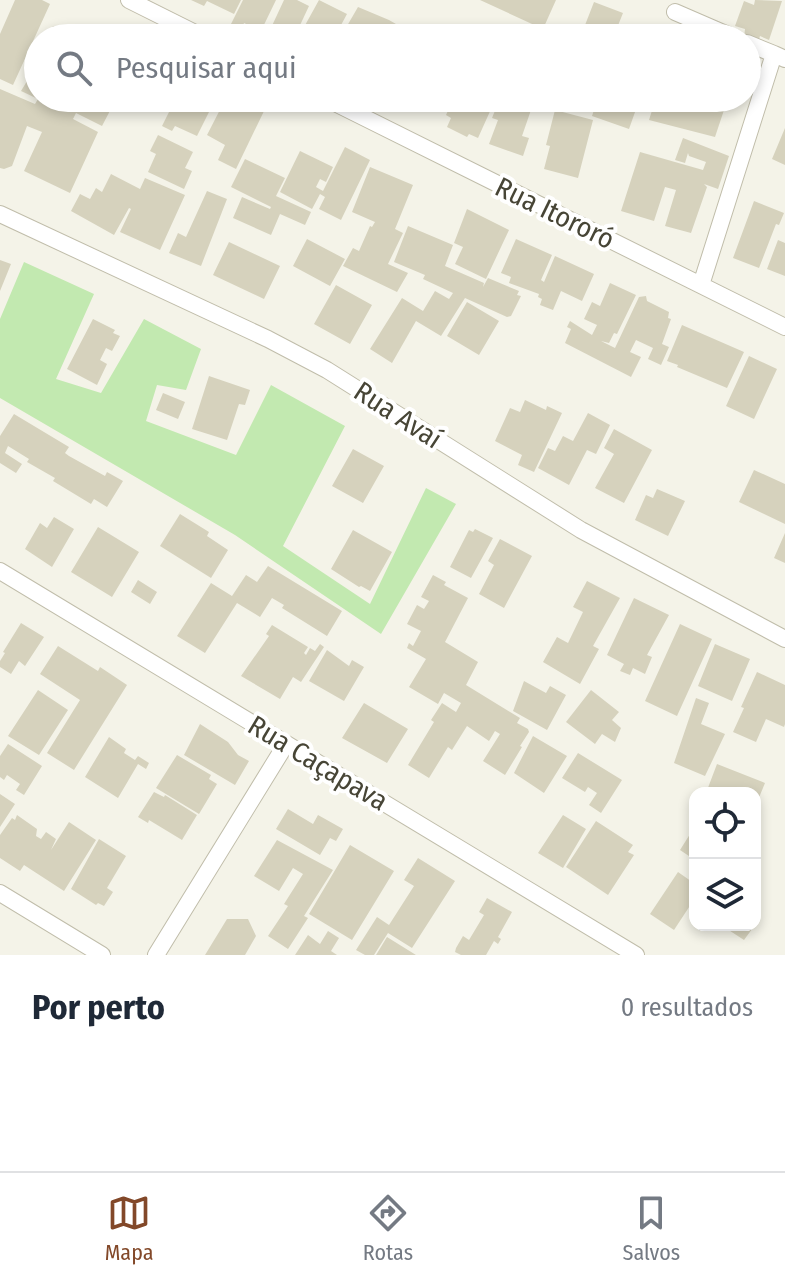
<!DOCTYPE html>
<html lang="pt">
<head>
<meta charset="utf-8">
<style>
	body { margin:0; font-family:"Fira Sans Condensed",sans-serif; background:#f6f6f7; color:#1f2937 }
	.controls { position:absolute; right:24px; bottom:24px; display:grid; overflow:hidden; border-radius:16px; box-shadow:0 4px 12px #0003 }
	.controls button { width:72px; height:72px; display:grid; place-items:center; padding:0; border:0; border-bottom:2px solid #e0e1e3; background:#fff; color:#1f2937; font:40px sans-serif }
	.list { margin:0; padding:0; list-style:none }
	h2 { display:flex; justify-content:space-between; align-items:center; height:104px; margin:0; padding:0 32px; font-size:34px }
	h2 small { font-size:26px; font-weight:400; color:#747a83 }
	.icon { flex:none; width:44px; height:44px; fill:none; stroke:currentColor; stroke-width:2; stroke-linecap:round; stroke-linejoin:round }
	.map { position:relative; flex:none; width:785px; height:955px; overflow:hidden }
	.search { position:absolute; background:#fff; box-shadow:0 4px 12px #0003; left:24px; right:24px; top:24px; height:88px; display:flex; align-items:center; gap:20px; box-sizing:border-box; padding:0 28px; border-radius:44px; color:#747a83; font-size:30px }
	.sheet { height:216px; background:#fff }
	nav { display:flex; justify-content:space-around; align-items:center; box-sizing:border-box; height:112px; border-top:2px solid #e0e1e3; background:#fff; font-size:22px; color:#747a83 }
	nav a { display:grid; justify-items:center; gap:4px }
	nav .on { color:#824829 }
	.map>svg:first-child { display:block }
	.green { fill:#c2e9b0 }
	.building { fill:#d6d2bd }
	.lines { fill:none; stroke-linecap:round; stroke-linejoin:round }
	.minor-casing { stroke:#c0bdaa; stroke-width:18 }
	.minor { stroke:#fff; stroke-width:16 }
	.labels { text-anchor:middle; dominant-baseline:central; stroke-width:8; stroke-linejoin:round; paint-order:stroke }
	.street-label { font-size:28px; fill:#474536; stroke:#fff }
</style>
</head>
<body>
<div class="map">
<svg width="785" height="955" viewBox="0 0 785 955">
	<rect width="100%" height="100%" fill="#f4f3e8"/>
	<path class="green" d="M24,262L94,294L56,379L101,393L144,319L201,349L186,390L157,385L146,421L236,455L271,385L345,426L283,546L370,604L426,488L456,504L381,634L235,535L0,398V319Z"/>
	<path class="building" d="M15,0H42L50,4L13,85L0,79V34Z
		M191,0H241L234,14L207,1L204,6Z
		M243,0H276L261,31L244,23L242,29L231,24Z
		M284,0H297L309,6L294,38H287L270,30Z
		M319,0L347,14L334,38H298Z
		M480,0H556L543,29Z
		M755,0L782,1L769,40L760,36L757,46L744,38L745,29L735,26L744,1L754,5Z
		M594,2L623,13L615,33L628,38H580Z
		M358,7L389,20L415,35L414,38H340Z
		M53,26L78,38H47Z
		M38,63V99L55,98L56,101L57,98H133L127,112L113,105L102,126L76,113L73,119L98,132L70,193L24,171L42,132L27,126L12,166L4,169L0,168V89L35,104L38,99L21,91Z
		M139,98H162L156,111L138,102Z
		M176,98H216L197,136L175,126L172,131L162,126Z
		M226,98H240L265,109L236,169L218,160L225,145L207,135Z
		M454,98H496L478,138L469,134L467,137L447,127L451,118L446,115Z
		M500,98H519L517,105L531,110L522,136L529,138L523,156L489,144L498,120L492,118Z
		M598,98H640L629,129L592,116Z
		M656,98H690L724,110L715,137L649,120Z
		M555,110L593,120L578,178L544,169L550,146L546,145Z
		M785,128V165L772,159Z
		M158,135L193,152L185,168L192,171L184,189L148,172L156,154L150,151Z
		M683,138L729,156L718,189L704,184L707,187L691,233L665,226L676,190L665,187L654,221L621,211L640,152L703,170L706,162L689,156L688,153L685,163L675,160Z
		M345,147L370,160L341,220L319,209L325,197L320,194L312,209L280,192L300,151L333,167L326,182L320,179L316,187L323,191Z
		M245,159L285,178L276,196L311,212L305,225L280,214L271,235L233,218L242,197L270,209L271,207L231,187Z
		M370,167L413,185L395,229L403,233L388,264L408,273L397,292L343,266L353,248L359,251L370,226L372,227L375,222L352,212Z
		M111,174L140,189L145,178L185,195L160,250L120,232L131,209L129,208L114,235L71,211L80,194L90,199L96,188L102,192Z
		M207,191L227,199L201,266L169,253L178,233L186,237Z
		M754,201L784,213L779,225L776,224L759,268L733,258Z
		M467,209L509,230L486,279L455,264L463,247L454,243Z
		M408,226L453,245L445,266L484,283L483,287L488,278L519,291L517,295L521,296L511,316L507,317L465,298L441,336L416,321L392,363L370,349L402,298L423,311L435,291L449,299L453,293L423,279L425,275L394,262Z
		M307,239L345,259L330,286L293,266Z
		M516,239L552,255L541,280L544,282L555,256L594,274L582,301L561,291L553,310L540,305L542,299L538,297L539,294L509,283L511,277L501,273Z
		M778,240L785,243V276L767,269Z
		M229,242L280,266L264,299L213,275Z
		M0,260L11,264L0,291Z
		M610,283L636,295L617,334L614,333L609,343L601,341L615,348L639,297L646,296L647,301L669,312L668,318L671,319L662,344L669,347L661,365L648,359L653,348L636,340L630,352L641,357L631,377L565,343L571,329L567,327L570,321L592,335L597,325L584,319L592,302L600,306Z
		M336,285L372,305L350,344L314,324Z
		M467,302L499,321L479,355L447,336Z
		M93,319L115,330L113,333L120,336L112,351L106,348L100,360L107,364L97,385L67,369Z
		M682,325L744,352L727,388L677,367L678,365L667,361Z
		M749,356L777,369L754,419L726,406Z
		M209,376L250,390L245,405L239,404L227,440L192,429Z
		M163,393L185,402L178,419L156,410Z
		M525,400L546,410L547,406L562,413L534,472L518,465L522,455L495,441L510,408L520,412Z
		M588,413L610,425L596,454L587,450L569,485L538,468L548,448L555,451L563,436L573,441Z
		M14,414L69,447L65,453L69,456L105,476L107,472L123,481L107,507L94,499L91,504L53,481L55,478L27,462L29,459L8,446L5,453L22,464L16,473L0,463V436Z
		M614,429L652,450L624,503L595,488L614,454L604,448Z
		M353,449L384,466L363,503L332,486Z
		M754,470L785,484V524L739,502Z
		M657,489L685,501L668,536L635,520L646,495L653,498Z
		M180,514L209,532L207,536L228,550L211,578L160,546Z
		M54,517L74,529L52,567L25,549L40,523L47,528Z
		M98,527L139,552L112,597L71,572Z
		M475,529L493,538L471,578L450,567L469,530L473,532Z
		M353,530L392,552L370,591L361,586L359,587L331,569Z
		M785,533V563L774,558Z
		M500,539L532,556L504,608L479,594L494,565L488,561Z
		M268,566L342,611L327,636L282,608L284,605L272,598L260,617L237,603L205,653L177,636L211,583L232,596L246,575L257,582Z
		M433,575L446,582L444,585L468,598L445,642L478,662L466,685L520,718L517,723L528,729L529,732L520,746L522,747L505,775L483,761L500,734L495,731L489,741L467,726L452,750L448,747L429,778L408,765L434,722L431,720L442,703L456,712L461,703L444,693L438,704L409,687L426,659L407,648L409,643L413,646L421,631L407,624L417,605L424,609L429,601L421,597Z
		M138,580L157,592L150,604L131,592Z
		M587,581L620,598L593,646L599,649L580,684L543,662L557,637L568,643L583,612L573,607Z
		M634,598L669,615L647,655L652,657L645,674L633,668L630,675L620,671L624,664L607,655Z
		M21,623L44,637L25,666L19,661L11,674L0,667V661L5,653L3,652Z
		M680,624L712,639L677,716L645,701Z
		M272,625L308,647L304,653L306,655L310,648L315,651L320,644L324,647L301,682L293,677L280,699L241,676L269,636L266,634Z
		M715,644L750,659L732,701L698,686Z
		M58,646L98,671L100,667L127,685L74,770L47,753L80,700L40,674Z
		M327,650L349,666L352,660L364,667L344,701L309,681Z
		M757,672L785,685V724L784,727L766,719L756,742L733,732L744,708L741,707Z
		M524,681L546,693L550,686L566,695L547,730L513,711Z
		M38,690L68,710L39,755L8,736Z
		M591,690L619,712L612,720L621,728L615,742L602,734L595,744L566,722Z
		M696,698L709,703L701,724L725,734L705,776L674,763Z
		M364,703L408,729L387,763L342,738Z
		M200,724L228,742L238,755L249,761L235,785L184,755Z
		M533,736L567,756L544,793L514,773Z
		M109,737L126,749L124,753L135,760L138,756L149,763L146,769L138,764L118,798L85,777Z
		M8,744L42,766L24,795L16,790L20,784L7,775L4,780L0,777V756Z
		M578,753L622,780L601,813L589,805L597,793L588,787L585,792L562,778Z
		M177,755L211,775L209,779L217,784L199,814L156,788Z
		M717,764L765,783L755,807V793H706Z
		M154,792L164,797L165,795L197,815L182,840L149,820L148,823L138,817Z
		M0,794L15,804L0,827Z
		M288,809L313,824L318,815L343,829L336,841L330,838L320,855L276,829Z
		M17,815L37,829L36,836L41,839L46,832L56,839L51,850L69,822L96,840L64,891L24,865L20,871L0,858V835L12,818L15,820Z
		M563,815L586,829L563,868L538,853Z
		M596,821L633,845L628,852L634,855L608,895L566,867Z
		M692,831L695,833V860L680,850Z
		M99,839L126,856L107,888L113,892L104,906L98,903L96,905L71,889Z
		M277,840L333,870L304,916L308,918L288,949L268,936L288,906L284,904L303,874L293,868L279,891L254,876Z
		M350,845L394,871L352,940L309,914Z
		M418,858L455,881L412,948L388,933L374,955H365L356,950L377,917L389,925L414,886L404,880Z
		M678,872L695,884V898L674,930L650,914Z
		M487,898L512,912L498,937L501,939L498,944L494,941L486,955H461L455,952L456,948L463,936L469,940L484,915L479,912Z
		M227,919H248L256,936L245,955H205Z
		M721,925H755L744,940Z
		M328,931L339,938L331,951L337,955H295L308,935L320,944Z
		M387,937L416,955H376Z"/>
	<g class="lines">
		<g class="minor-casing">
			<path id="minor" d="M129,0L205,38
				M675,12L735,38
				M747,43L774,54
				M325,98L785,327
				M0,214L268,339L327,370L581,530L785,639
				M701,285L774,54L785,59
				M0,571L636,955
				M0,893L102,955
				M156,955L286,744"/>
		</g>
		<use href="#minor" class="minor"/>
	</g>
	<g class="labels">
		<g class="street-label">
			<text transform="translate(555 213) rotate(26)">Rua Itororó</text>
			<text transform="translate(398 415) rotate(33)">Rua Avaí</text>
			<text transform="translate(318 763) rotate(31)">Rua Caçapava</text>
		</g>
	</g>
</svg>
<div class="controls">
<button><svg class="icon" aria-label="locate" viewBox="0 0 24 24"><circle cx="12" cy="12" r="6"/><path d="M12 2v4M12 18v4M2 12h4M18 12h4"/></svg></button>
<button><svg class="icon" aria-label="layers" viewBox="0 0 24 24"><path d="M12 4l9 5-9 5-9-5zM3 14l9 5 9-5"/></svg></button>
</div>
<div class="search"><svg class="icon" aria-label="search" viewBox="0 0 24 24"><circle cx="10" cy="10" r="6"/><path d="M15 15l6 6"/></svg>Pesquisar aqui</div>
</div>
<section class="sheet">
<h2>Por perto<small>0 resultados</small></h2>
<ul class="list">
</ul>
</section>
<nav>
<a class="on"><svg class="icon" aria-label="map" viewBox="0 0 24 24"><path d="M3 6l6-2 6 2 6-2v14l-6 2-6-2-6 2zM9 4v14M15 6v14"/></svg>Mapa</a>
<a><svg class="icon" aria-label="directions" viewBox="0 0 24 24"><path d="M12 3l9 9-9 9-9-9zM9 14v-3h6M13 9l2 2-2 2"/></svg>Rotas</a>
<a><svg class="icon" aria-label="saved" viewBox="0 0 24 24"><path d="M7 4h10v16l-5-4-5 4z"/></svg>Salvos</a>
</nav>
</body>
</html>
